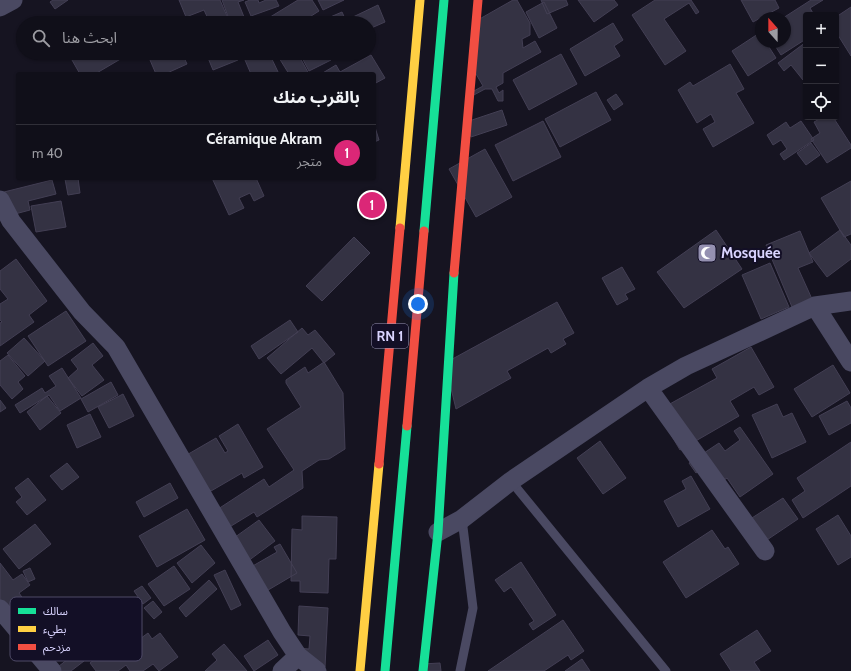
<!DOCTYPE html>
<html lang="ar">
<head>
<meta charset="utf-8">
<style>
	body { margin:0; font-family:Cabin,"Noto Sans Arabic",sans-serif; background:#191822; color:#f1f3f6; direction:rtl }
	.controls { position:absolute; right:12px; top:12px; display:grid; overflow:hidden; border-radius:4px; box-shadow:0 1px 3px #0004 }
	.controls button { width:36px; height:36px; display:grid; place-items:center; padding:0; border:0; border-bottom:1px solid #302f38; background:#100f19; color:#f1f3f6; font:20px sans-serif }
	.compass { position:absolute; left:755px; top:12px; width:36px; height:36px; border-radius:50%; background:#100f19; box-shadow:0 1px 3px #0004; rotate:339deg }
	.you { position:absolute; left:418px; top:304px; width:14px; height:14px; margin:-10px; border:3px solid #fff; border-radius:50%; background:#1a73e8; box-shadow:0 0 0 6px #1a73e833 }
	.badge { display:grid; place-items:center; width:26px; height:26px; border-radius:50%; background:#db2777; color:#fff; font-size:13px; font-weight:700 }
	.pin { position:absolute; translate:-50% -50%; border:2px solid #fff; box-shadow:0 1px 4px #0006 }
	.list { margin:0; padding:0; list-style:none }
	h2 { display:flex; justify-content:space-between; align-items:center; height:52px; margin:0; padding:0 16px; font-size:17px }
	h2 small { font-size:13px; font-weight:400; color:#9c9ca2 }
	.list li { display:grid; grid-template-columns:26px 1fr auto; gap:12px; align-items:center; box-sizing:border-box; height:56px; padding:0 16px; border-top:1px solid #302f38 }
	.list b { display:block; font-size:15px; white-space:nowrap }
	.list p { margin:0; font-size:13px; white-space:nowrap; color:#9c9ca2 }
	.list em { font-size:13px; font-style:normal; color:#9c9ca2 }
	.icon { flex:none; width:22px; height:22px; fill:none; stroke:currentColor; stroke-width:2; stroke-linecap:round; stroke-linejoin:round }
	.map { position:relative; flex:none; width:851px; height:671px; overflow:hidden; direction:ltr }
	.search { position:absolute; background:#100f19; box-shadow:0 1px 3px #0004; left:16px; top:16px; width:360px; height:44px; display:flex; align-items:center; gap:10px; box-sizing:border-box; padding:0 14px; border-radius:22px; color:#9c9ca2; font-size:15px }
	.panel { position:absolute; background:#100f19; box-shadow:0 1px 3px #0004; left:16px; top:72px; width:360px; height:108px; border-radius:4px; direction:rtl }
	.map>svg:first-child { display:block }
	.building { fill:#343243; stroke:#433f54 }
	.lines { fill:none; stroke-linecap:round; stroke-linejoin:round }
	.lane { stroke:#4a4962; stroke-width:9 }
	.street { stroke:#4a4962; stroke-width:19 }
	.fast { stroke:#16e098; stroke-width:9 }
	.slow { stroke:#ffcf43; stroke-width:9 }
	.jam { stroke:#f24e42; stroke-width:9 }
	.labels { text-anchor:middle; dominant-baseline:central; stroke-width:4; stroke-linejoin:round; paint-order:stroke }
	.shield { fill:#130f26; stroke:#9e99be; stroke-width:1 }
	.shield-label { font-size:14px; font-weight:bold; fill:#d9d4ff }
	.poi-label { font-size:15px; font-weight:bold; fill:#d9d4ff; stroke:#130f26; text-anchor:start }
	.key { fill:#130f26; stroke:#4e4a67; stroke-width:1 }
	.key-label { font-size:11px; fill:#d9d4ff }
</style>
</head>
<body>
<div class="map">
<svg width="851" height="671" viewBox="0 0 851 671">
	<rect width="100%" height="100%" fill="#161421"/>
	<path class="building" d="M53,0H68L55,9L50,2Z
		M179,0H220L230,23H210L204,10L186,17Z
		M222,0H244L238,2L244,17L230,22Z
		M250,0H258L259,3L266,0H276L279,6L251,16L245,2Z
		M298,0H312L319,11L308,18L311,23H263L262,22Z
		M318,0H344L323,10Z
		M513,0H517L530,23V35L522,39L523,48L535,41L541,52L503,73V83L496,87L499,93L503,90V101H498L492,89H485L472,96V92L483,86L472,67L476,21Z
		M541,0H566L568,5L547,14Z
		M578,0H614L618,5L594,22Z
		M655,0H691L699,12L696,14L689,3L664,19L686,51L665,65L632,15Z
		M741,0H775L779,8L753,22Z
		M811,0H823L810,8L814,15H806V39L781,55L774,44L769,47L776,58L748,76L732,51L761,32V42H785V18H783Z
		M544,2L557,28L539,38L526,12Z
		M378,5L385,22L369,29V23H355L353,17Z
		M851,7V56L836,32V17Z
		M342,12L347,23H330L328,18Z
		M107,18L110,23H98Z
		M613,23L623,40L614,46L620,56L585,76L570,49Z
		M806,42V77L803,80L791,65L784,71L778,63Z
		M68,53H128L129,54L95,74H80Z
		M147,53H182L187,64L165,74H156Z
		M206,53H235L238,60L213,70Z
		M242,53H269L279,74H251Z
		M276,53H300L298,54L309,74H289Z
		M303,53H328L331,60L309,71L300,54Z
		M561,54L577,84L529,110L513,80Z
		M371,55L385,78L374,84V74H321L336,65L340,72Z
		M730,64L744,89L736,93L754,123L713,147L703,129L715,122L711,114L697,123L678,90L690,82L693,86Z
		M596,92L611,120L560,147L545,119Z
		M616,94L623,104L614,110L607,100Z
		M502,110L507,125L471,137L466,122Z
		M823,117H833L851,145V148L827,163L811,139L820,133L814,122Z
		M543,121L561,157L513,181L495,145Z
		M801,121L814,140L784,160L780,154L787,149L781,140L773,145L767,135L786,122L790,128Z
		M374,124L379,140L374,142Z
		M811,143L820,155L806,165L797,153Z
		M485,149L512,197L476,217L449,169Z
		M78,178L80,193L68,195L65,179Z
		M212,178H256L264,196L254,201L250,193L239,198L244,208L229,215Z
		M52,180L56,194L28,201L30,210L0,218V193Z
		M851,181V234L844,237L821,198Z
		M61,201L66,227L36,232L31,206Z
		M716,230L742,269L684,308L657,272Z
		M840,230L851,245V259L827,277L809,253Z
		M800,231L813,262L798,268L812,299L792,307L766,245Z
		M354,237L370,253L322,301L306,286Z
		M16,259L47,301L29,315L34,322L0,346V323L2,322L0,320V304L8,299L0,289V271Z
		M770,263L789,307L761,319L742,275Z
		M622,267L635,289L625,294L628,299L617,305L602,278Z
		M557,302L574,333L563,339L566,344L551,353L548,348L507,371L511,378L456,409L445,363Z
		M66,311L86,341L48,366L28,336Z
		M290,320L298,332L259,359L251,346Z
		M302,328L308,335L315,330L335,354L324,363L312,348L281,374L267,358Z
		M24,338L45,361L28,376L7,353Z
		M93,343L103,356L92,365L104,380L82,396L68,378L78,369L71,360Z
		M751,347L774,387L759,395L754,387L730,401L739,416L680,450L657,411L717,378L712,369Z
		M8,355L25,376L18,382L23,389L12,399L0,385V361Z
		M324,362L343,393L345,449L329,459L319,460L302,471L303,488L257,517L254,512L223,531L215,511L264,479L269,487L294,470L267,429L301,407L286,383V380L305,367L308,373Z
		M833,365L850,393L812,417L794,389Z
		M62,368L81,398L60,411L49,395L20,413L15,405L42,388L45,393L56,386L49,376Z
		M111,382L118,395L88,412L81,399Z
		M123,394L134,416L109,428L98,407Z
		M47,396L61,413L40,430L27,412Z
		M0,400L6,408L0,412Z
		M847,401L851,408V423L829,435L819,416Z
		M777,404L783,417L792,413L806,442L772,458L752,415Z
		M90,414L101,437L77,448L67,425Z
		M238,424L263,467L244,478L242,473L211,491L178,460L216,438L225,453L228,451L219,436Z
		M740,427L773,474L740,497L727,478L717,485L705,467L696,473L689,463L719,443L725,451L740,440L734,431Z
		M600,441L626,478L603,494L577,458Z
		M851,442V486L803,518L792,500L805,491L797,478Z
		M67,463L79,477L62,490L50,476Z
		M691,476L710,509L678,527L664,501L686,489L682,481Z
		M28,478L46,500L27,515L16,502L22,497L15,488Z
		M170,483L178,498L144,517L136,502Z
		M783,498L798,519L755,548L741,525Z
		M187,509L205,540L157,567L139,536Z
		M838,515L851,536V557L838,565L816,529Z
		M302,516L337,517L336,559H329L328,593L300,592V581H291L292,529L302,530Z
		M259,520L275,541L240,567L224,545Z
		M35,524L51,544L19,569L3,549Z
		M712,530L725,549L728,547L739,564L686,598L663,562Z
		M280,544L297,573L258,596L244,571L277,552L274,547Z
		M201,545L215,563L192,583L177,563Z
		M521,562L556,615L533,630L529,624L534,621L511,587L504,592L495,580Z
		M0,563L13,580L22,574L30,585L19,593L24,600L2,616L0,614Z
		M174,566L190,589L164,606L148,584Z
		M30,568L35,579L28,582L23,571Z
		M225,570L241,605L231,610L214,575Z
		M209,580L217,589L186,617L179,608Z
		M142,586L151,598L143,604L134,591Z
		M45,599L60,621L23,647L7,625Z
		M153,601L162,612L154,619L144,608Z
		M299,606L328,608L325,667L296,648L309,649L310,636L298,635Z
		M563,620L584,651L571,660L568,655L544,671H488Z
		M757,630L771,651L754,662L760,671H731L720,654Z
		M60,632L72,649L50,665L37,649Z
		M148,633L152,639L160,633L178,657L159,671L153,664L143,671H130L126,665L118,671H96L90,663L115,644L121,653Z
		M268,640L278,655L254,671L244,656Z
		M224,644L247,671H205L217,660L212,654Z
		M77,652L84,661L71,671H55L54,670Z
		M582,659L590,671H565Z
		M440,663L441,671H423L422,664Z"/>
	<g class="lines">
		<path class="lane" d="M511,481L666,671
			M460,671L473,608L462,519"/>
		<path class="street" d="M0,7L13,0
			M0,200L11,221L82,312L116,347L282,632L298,656L317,671
			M815,306L851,362
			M648,388L765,551
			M438,532L462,519L511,481L648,388L686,366L815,306L851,301
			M0,609L52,671
			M282,671L298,656"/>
		<path class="fast" d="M424,231L444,0
			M385,671L407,426
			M423,671L438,532L454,273"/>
		<path class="slow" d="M400,228L420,0
			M360,671L379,464"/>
		<path class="jam" d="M454,273L478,0
			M407,426L424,231
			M379,464L400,228"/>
	</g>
	<defs>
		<g id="mosque-square" transform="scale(1)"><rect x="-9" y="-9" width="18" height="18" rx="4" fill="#9591b1" stroke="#130f26"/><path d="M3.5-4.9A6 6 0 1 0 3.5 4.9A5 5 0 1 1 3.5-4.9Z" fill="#fff"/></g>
	</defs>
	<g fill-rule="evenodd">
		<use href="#mosque-square" x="707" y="253"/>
	</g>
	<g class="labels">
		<rect class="shield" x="372" y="324" width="36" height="24" rx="3"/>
		<g class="shield-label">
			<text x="390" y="336">RN 1</text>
		</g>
		<g class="poi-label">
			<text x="721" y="253">Mosquée</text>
		</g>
	</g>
	<rect x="10" y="597" width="132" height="64" rx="6" class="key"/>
	<rect x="18" y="608" width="18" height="6" fill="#16e098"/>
	<rect x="18" y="626" width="18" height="6" fill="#ffcf43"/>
	<rect x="18" y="644" width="18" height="6" fill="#f24e42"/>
	<g class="key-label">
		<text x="43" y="615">سالك</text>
		<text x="43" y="633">بطيء</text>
		<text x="43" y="651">مزدحم</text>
	</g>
</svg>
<div class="controls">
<button>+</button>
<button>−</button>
<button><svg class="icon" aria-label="locate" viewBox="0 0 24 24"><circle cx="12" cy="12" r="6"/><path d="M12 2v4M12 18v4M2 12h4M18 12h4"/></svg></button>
</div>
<svg class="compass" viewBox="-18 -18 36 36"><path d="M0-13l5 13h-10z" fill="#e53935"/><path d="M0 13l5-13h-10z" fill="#9c9ca2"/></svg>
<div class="you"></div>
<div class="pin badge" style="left:372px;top:205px">1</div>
<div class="search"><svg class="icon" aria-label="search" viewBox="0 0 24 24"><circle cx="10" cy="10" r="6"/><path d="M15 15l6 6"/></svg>ابحث هنا</div>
<section class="panel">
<h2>بالقرب منك<small></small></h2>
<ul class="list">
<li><span class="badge">1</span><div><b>Céramique Akram</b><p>متجر</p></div><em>40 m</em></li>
</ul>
</section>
</div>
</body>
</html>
